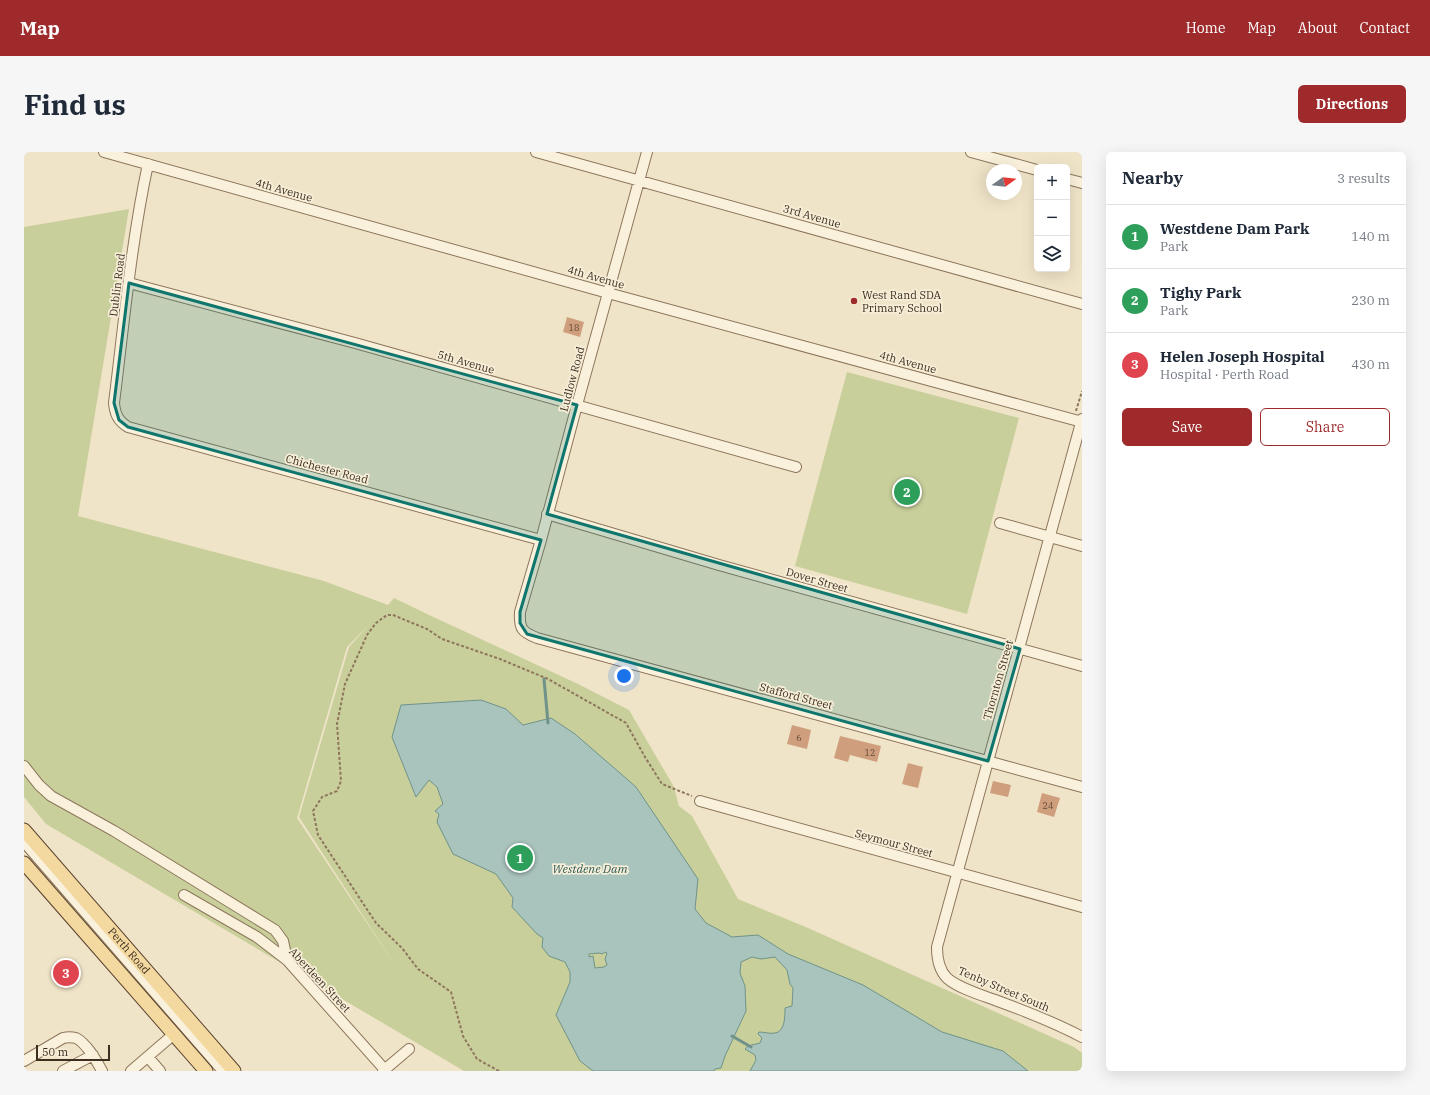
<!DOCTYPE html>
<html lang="en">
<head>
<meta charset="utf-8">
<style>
	body { margin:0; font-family:"IBM Plex Serif",serif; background:#f6f6f7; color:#1f2937 }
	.controls { position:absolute; right:12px; top:12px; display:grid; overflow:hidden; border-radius:6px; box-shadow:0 4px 16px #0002 }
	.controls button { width:36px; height:36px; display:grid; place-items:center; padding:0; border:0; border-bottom:1px solid #e0e1e3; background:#fff; color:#1f2937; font:20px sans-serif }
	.compass { position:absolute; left:962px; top:12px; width:36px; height:36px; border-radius:50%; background:#fff; box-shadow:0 4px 16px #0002; rotate:75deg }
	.scale { position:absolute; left:12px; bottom:10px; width:74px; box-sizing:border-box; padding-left:4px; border:2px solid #3d2e20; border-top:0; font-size:11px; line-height:14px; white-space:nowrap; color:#3d2e20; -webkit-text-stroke:3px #f7eed8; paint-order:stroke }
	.you { position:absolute; left:600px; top:524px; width:14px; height:14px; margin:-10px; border:3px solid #fff; border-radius:50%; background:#1a73e8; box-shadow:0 0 0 6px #1a73e833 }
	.badge { display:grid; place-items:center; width:26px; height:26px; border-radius:50%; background:#9e2a2b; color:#fff; font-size:13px; font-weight:700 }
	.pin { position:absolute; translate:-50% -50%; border:2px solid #fff; box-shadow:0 1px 4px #0006 }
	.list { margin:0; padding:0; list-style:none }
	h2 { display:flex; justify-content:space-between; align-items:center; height:52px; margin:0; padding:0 16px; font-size:17px }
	h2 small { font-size:13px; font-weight:400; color:#747a83 }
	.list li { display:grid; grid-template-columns:26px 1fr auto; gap:12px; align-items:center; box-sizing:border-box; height:64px; padding:0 16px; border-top:1px solid #e0e1e3 }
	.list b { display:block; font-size:15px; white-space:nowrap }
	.list p { margin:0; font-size:13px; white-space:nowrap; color:#747a83 }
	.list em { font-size:13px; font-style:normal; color:#747a83 }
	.actions { display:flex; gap:8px; padding:12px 16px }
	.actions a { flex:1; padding:9px 0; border:1px solid #9e2a2b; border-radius:6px; text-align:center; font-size:14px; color:#9e2a2b }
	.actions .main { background:#9e2a2b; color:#fff }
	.icon { flex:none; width:22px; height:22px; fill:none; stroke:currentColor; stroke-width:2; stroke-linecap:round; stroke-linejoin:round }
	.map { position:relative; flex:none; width:1058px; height:919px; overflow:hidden; border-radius:6px }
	header { display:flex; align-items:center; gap:24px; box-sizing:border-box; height:56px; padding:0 20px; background:#9e2a2b; color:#fff }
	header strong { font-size:19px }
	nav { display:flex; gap:22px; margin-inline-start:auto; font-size:14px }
	.intro { display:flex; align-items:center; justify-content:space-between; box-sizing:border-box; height:96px; padding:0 24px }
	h1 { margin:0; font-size:28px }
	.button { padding:10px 18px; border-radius:6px; background:#9e2a2b; color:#fff; font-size:14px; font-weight:700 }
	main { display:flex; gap:24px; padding:0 24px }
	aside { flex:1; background:#fff; border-radius:6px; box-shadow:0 4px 16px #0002 }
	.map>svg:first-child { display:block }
	.green { fill:#c9cf9b; fill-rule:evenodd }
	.water { fill:#a9c4bc; stroke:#6f938a; fill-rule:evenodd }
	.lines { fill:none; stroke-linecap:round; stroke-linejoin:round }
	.stream { stroke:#6f938a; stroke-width:3 }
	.building { fill:#cf9f7d }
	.minor-casing { stroke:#8d765c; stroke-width:12 }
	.major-casing { stroke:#5b4430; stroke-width:15 }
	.path { stroke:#8d765c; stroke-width:2; stroke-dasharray:3 2; stroke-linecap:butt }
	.minor { stroke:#faf1dc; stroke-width:10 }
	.major { stroke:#f3d9a0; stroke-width:13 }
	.marked { fill:#0f766e; fill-opacity:0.2; stroke:#0f766e; stroke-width:3; stroke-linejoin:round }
	.poi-dot { fill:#9e2a2b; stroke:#f7eed8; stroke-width:1.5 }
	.labels { text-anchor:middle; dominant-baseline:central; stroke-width:3.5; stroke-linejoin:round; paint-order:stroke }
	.number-label { font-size:9px; fill:#624a37 }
	.street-label { font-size:11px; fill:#3d2e20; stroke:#f7eed8 }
	.poi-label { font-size:11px; fill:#3d2e20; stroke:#f7eed8; text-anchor:start }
	.water-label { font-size:12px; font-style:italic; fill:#2f5d5a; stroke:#f7eed8 }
</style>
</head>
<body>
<header>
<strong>Map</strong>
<nav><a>Home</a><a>Map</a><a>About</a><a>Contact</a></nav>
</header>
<div class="intro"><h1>Find us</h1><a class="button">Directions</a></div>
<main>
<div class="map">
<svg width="1058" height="919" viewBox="0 0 1058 919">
	<rect width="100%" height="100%" fill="#f0e4c8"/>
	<path class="green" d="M105,57L54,364L300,429L364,453L370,446L403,462L552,531L605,558L650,635L655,654L668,664L714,747L784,776L1050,895L1058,901V919H440L22,672L0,645V75ZM345,473L325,495L275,665L371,813L273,666L323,495Z
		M823,220L995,266L943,462L771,414Z"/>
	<path class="water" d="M457,548L482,557L499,573L527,566L551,582L612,635L674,727L671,757L682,771L708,785L734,783L764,802L839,833L918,880L979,899L1004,919H726L732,908L731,903L721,897L724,894L736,891L738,886L734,882L735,880C740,880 746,882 751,881C761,880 761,864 761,856L768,854L769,836L766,832L763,818L751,805L737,807L728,805L717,810L716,821L721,834L722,859L701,904L697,916L691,917L690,919H569L556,909L532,863L546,830V820L541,810L525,804L518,795L519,786L513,782L488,755L489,746L472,722L429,702L413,670L415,662L411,659L419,652L413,635L405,628L392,645L368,585L377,553ZM581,800L583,801L581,807L583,813L580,815L571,816L569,804L565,805V802L575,801L578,802Z"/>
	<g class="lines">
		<path class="stream" d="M520,527L524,571
			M708,884L727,895"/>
	</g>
	<path class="building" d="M543,165L560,170L556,185L539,180Z
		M768,573L787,578L783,597L763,592Z
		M816,584L857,594L853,610L826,603L824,610L810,606Z
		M884,611L899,615L894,636L878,632Z
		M969,629L987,633L984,645L966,641Z
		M1018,641L1036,646L1030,665L1013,660Z"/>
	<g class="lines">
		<g class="minor-casing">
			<path id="minor" d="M80,0L584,141L1058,270
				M512,0L1058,152
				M623,0L553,253L517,388L496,460C495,477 498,480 513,486L1058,635
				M947,0L1013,18
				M124,12C107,91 100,171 90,251C91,262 94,269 104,275L517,388
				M1043,27L1058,31
				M105,131L331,191L772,315
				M1058,267L913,795C913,806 915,818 923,826C934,836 957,843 971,848C1001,859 1030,870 1058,885
				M523,362L695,413L1058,514
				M976,371L1058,394
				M0,614L15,633L27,644L90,679L251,778L259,789L263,808
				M676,649L1058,755
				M0,690L199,919
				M160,743L233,785L263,808L362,919
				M124,905L136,919
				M0,909L39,886C43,885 48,885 52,886C62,891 73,909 78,919
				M39,919L69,903
				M107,919L150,882
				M359,919L385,897"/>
		</g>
		<g class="major-casing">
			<g id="major">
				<path id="s1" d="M0,678L210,919"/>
				<path d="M0,711L182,919"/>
			</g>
		</g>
		<path class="path" d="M1052,259L1058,239
			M475,919L453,907L439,884L427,840L394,817L378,796L352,771L294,683L289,659L298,645L313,639L317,629L313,572L321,532L343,483L352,471L363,463H369L403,477L418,487L476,507L524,527L602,571L621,605L638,632L668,644"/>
		<use href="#minor" class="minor"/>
		<use href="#major" class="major"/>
	</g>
	<path class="marked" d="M105,131L553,253L523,362L996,497L964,609L503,482L496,471V460L517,388L104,275L95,268L90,251Z"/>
	<circle class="poi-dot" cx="830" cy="149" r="4"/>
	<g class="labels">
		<g class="number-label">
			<text x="550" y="175">18</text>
			<text x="775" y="585">6</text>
			<text x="846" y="600">12</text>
			<text x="1024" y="653">24</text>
		</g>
		<g class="street-label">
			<text transform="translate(260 38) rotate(16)">4th Avenue</text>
			<text transform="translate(788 64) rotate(16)">3rd Avenue</text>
			<text transform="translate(572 125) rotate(16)">4th Avenue</text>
			<text transform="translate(93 133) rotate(-83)">Dublin Road</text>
			<text transform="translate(442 210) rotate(16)">5th Avenue</text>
			<text transform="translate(884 210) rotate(15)">4th Avenue</text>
			<text transform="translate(548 227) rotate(-75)">Ludlow Road</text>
			<text transform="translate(303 317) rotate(15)">Chichester Road</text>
			<text transform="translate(793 428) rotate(16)">Dover Street</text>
			<text transform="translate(974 528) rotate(-74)">Thornton Street</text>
			<text transform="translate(772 544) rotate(15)">Stafford Street</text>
			<text transform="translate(870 691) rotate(15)">Seymour Street</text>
			<text stroke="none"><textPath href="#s1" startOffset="160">Perth Road</textPath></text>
			<text transform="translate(296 828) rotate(47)">Aberdeen Street</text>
			<text transform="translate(980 837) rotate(23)">Tenby Street South</text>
		</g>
		<g class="poi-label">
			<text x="838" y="143">West Rand SDA<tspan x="838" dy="13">Primary School</tspan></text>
		</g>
		<g class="water-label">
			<text x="566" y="716">Westdene Dam</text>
		</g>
	</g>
</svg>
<div class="controls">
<button>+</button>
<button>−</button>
<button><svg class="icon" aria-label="layers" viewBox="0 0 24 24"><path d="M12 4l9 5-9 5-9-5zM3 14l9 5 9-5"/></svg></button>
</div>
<svg class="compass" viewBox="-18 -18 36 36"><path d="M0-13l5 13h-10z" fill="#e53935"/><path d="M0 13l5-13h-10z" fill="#747a83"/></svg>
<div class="scale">50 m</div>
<div class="you"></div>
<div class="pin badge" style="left:496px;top:706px;background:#2e9e5b">1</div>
<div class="pin badge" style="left:883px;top:340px;background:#2e9e5b">2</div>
<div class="pin badge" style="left:42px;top:821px;background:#e0444e">3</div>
</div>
<aside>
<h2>Nearby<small>3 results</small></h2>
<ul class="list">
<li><span class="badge" style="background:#2e9e5b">1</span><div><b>Westdene Dam Park</b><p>Park</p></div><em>140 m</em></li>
<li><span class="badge" style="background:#2e9e5b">2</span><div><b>Tighy Park</b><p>Park</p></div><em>230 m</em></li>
<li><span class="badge" style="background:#e0444e">3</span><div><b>Helen Joseph Hospital</b><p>Hospital · Perth Road</p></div><em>430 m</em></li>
</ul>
<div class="actions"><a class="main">Save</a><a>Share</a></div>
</aside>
</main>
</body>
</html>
